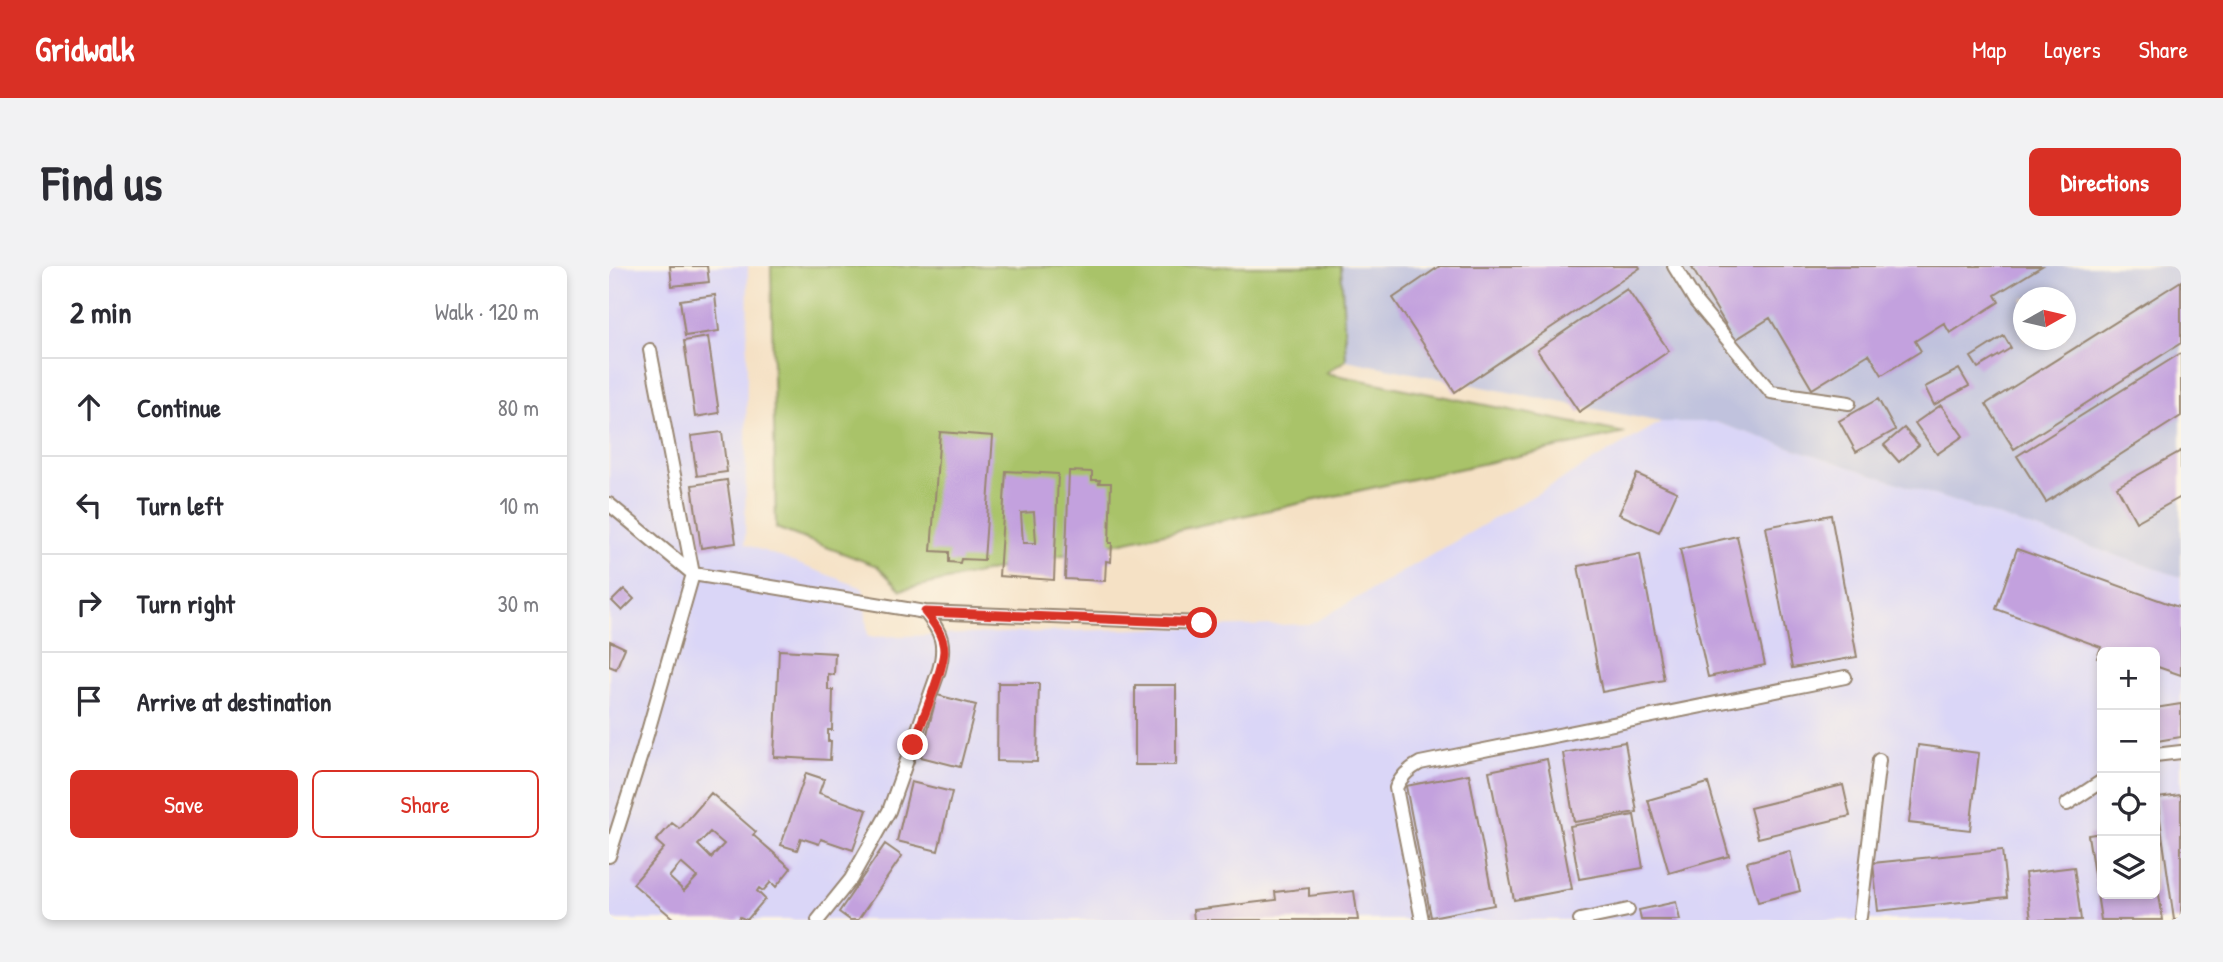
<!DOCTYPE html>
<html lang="en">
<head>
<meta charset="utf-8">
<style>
	body { margin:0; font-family:"Patrick Hand",sans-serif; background:#f2f2f3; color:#2b2b33 }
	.controls { position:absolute; right:21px; bottom:21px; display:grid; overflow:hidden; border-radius:10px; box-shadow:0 4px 10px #0003 }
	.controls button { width:63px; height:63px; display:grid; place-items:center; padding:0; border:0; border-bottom:2px solid #e1e1e2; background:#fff; color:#2b2b33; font:35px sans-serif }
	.compass { position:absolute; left:1404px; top:21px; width:63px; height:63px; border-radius:50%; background:#fff; box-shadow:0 4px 10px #0003; rotate:82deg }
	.stop { position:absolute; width:21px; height:21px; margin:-16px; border:5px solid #d93025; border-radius:50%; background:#fff }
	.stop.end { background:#d93025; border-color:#fff; box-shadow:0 2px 7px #0008 }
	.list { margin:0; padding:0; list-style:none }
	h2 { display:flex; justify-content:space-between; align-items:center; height:91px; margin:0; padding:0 28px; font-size:30px }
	h2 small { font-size:23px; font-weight:400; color:#7c7c81 }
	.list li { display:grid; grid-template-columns:46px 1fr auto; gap:21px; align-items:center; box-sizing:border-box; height:98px; padding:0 28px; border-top:2px solid #e1e1e2 }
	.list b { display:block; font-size:26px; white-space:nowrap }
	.list em { font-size:23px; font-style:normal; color:#7c7c81 }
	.actions { display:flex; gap:14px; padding:21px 28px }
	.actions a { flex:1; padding:16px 0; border:2px solid #d93025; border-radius:10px; text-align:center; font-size:24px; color:#d93025 }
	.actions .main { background:#d93025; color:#fff }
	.icon { flex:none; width:38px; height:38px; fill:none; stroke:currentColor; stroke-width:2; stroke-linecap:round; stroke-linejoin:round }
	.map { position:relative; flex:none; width:1572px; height:654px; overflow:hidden; border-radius:10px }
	header { display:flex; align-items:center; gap:42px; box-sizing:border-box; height:98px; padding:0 35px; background:#d93025; color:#fff }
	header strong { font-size:33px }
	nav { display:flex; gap:38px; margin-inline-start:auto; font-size:24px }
	.intro { display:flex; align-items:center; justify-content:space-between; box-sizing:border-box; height:168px; padding:0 42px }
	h1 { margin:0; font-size:49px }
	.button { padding:18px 32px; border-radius:10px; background:#d93025; color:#fff; font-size:24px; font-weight:700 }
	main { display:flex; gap:42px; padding:0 42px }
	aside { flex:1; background:#fff; border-radius:10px; box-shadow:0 4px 10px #0003 }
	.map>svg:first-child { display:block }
	.built { fill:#dad6f7; fill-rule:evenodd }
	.industrial { fill:#c0c2dd; fill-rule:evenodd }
	.green { fill:#a9c369; stroke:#727644; stroke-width:2 }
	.building { fill:#c3a1de; fill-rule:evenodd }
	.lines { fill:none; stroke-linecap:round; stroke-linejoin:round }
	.service-casing { stroke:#988672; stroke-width:16 }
	.service { stroke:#fff; stroke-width:12 }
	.route { stroke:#d93025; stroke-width:9 }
</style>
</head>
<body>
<header>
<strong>Gridwalk</strong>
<nav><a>Map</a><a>Layers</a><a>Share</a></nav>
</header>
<div class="intro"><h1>Find us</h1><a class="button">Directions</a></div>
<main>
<aside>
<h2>2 min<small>Walk · 120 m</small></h2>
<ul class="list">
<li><svg class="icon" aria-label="ahead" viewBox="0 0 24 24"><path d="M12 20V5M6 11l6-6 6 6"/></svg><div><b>Continue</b></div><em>80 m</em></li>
<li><svg class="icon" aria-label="left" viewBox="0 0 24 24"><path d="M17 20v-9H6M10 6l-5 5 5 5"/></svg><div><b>Turn left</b></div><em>10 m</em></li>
<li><svg class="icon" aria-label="right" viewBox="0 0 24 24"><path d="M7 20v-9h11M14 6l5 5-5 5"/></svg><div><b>Turn right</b></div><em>30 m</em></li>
<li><svg class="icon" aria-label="arrive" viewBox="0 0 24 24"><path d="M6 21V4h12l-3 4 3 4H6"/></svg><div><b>Arrive at destination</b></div></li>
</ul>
<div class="actions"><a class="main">Save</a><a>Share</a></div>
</aside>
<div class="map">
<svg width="1572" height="654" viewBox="0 0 1572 654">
	<rect width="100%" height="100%" fill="#fcf5e5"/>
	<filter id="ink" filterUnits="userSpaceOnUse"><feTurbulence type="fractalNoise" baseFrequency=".0143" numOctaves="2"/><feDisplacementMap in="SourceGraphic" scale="14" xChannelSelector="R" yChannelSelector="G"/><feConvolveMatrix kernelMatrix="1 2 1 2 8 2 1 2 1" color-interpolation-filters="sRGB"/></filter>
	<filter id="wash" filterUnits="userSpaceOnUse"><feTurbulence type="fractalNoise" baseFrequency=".00686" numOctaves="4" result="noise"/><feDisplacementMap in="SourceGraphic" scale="28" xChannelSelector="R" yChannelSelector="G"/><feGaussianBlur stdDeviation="1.57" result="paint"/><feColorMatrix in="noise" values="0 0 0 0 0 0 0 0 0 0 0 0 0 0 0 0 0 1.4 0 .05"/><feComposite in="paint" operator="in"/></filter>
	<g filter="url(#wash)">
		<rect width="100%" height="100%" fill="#f5e1c5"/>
		<path class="built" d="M0,0H139L136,278L254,322L259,371L703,358L1052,156H1106L1572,311V654H0ZM1493,386H1546V628H1493Z"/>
		<path class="industrial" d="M731,0H1572V311L1106,156H1052L737,94ZM1414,32H1456V74H1414Z"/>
		<path class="green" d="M162,0H732L737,94L717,107L1016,167L292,324L268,300L167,262Z"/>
		<g id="blocks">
			<path class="building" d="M61,0H98L100,16L63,20Z
				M831,0H1030L1031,2L846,126L784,32Z
				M1087,0H1433L1386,29L1390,36L1341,67L1335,57L1306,75L1312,85L1273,109L1260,88L1203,123L1161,52L1126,74L1083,2Z
				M1572,15V77L1405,183L1377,138Z
				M1018,23L1060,85L970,146L928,84Z
				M106,29L110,65L76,70L71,34Z
				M1395,70L1402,82L1369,102L1362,91Z
				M99,71L110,147L86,151L75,75Z
				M1572,87V150L1437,236L1408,190Z
				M1350,103L1360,120L1325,139L1316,121Z
				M1269,133L1286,164L1247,186L1230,155Z
				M1332,139L1354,170L1328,188L1306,157Z
				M1295,162L1310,179L1290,196L1275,179Z
				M113,166L118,206L88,210L82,170Z
				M331,166L384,170L375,294L352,293L351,297L340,296V286L322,285Z
				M1572,185V231L1527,256L1508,221Z
				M397,205L449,208L445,314L390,310ZM425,246L427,277H414L412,247Z
				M460,205L483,206V214H491L490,217H502L500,277H503L502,296L497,295L496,315L456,313Z
				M1028,208L1068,226L1050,266L1010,248Z
				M118,214L127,277L92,282L83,219Z
				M1222,249L1248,391L1183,402L1157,261Z
				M1128,270L1156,399L1099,411L1071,283Z
				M1408,283L1572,342V409L1546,400V386H1493V394L1488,392L1492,381L1387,343Z
				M1031,288L1055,414L993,426L969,300Z
				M15,323L25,333L13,345L3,335Z
				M1,375L16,382L7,403L0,400Z
				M170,384L226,387L225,409L219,408V424H224L223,464H219V475H222L221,494L165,491Z
				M389,417H430L428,496L388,495Z
				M526,419H567V499H526Z
				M328,429L367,439L351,501L312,491Z
				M1572,438V471L1548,475L1546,442Z
				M1016,476L1028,546L965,556L954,487Z
				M1309,479L1370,487L1361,564L1300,557Z
				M938,493L963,623L905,634L880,505Z
				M197,507L215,513L210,527L258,544L244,584L212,573L210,578L192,572L188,584L172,579Z
				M860,508L885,639L822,651L797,520Z
				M302,516L343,526L329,585L288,575Z
				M1099,517L1120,590L1060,607L1039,534Z
				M1234,519L1241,550L1149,572L1141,542Z
				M102,527L147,566L144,569L182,602L167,621L162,616L154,625L150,622L148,625L156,633L138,654L131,651L129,654H66L24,618L55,582L47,575L63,557L71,563ZM101,566L115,578L102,592L89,579ZM72,597L88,611L75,625L60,611Z
				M1572,529V654H1565L1548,532Z
				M1025,549L1034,602L970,613L961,560Z
				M1493,567V628H1546L1547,610L1554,654H1492L1479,569Z
				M276,578L293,590L249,654H241L230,646Z
				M1393,584L1398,631L1269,645L1264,597Z
				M1181,585L1191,625L1149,636L1138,596Z
				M1465,601L1472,654H1422L1416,607Z
				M700,622V630L745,625L749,654H585L584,644L667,634L666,626Z
				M1067,636L1071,654H1032L1030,644Z"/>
		</g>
	</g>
	<g filter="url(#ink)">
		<use href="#blocks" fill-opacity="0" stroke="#988672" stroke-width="2"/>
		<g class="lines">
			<g class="service-casing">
				<path id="service" d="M1065,0L1087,36L1162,126L1240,137
					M41,84L84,308L316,346L593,357
					M0,238L84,308L33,486L0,590
					M1546,489L1572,486
					M1458,538L1493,515
					M1251,651L1270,494
					M209,654L242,613L280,545L330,404C337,378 333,367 316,346
					M813,654L787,522C792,510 800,503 811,497L1236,411
					M971,654L1019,644"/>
			</g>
			<use href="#service" class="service"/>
		</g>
	</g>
	<g class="lines" filter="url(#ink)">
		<path class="route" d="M304,479C312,457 334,406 335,385C335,370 325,357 316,346L593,357"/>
	</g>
</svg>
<div class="controls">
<button>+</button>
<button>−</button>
<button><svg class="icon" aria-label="locate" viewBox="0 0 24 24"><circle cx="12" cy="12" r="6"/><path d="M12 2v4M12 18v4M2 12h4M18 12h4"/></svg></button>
<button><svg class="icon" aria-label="layers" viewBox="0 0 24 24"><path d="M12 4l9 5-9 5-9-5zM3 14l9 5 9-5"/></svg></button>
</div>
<svg class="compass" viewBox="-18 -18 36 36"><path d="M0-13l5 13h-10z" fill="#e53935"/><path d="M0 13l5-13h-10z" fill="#7c7c81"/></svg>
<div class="stop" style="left:593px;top:357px"></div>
<div class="stop end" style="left:304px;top:479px"></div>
</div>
</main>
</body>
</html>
